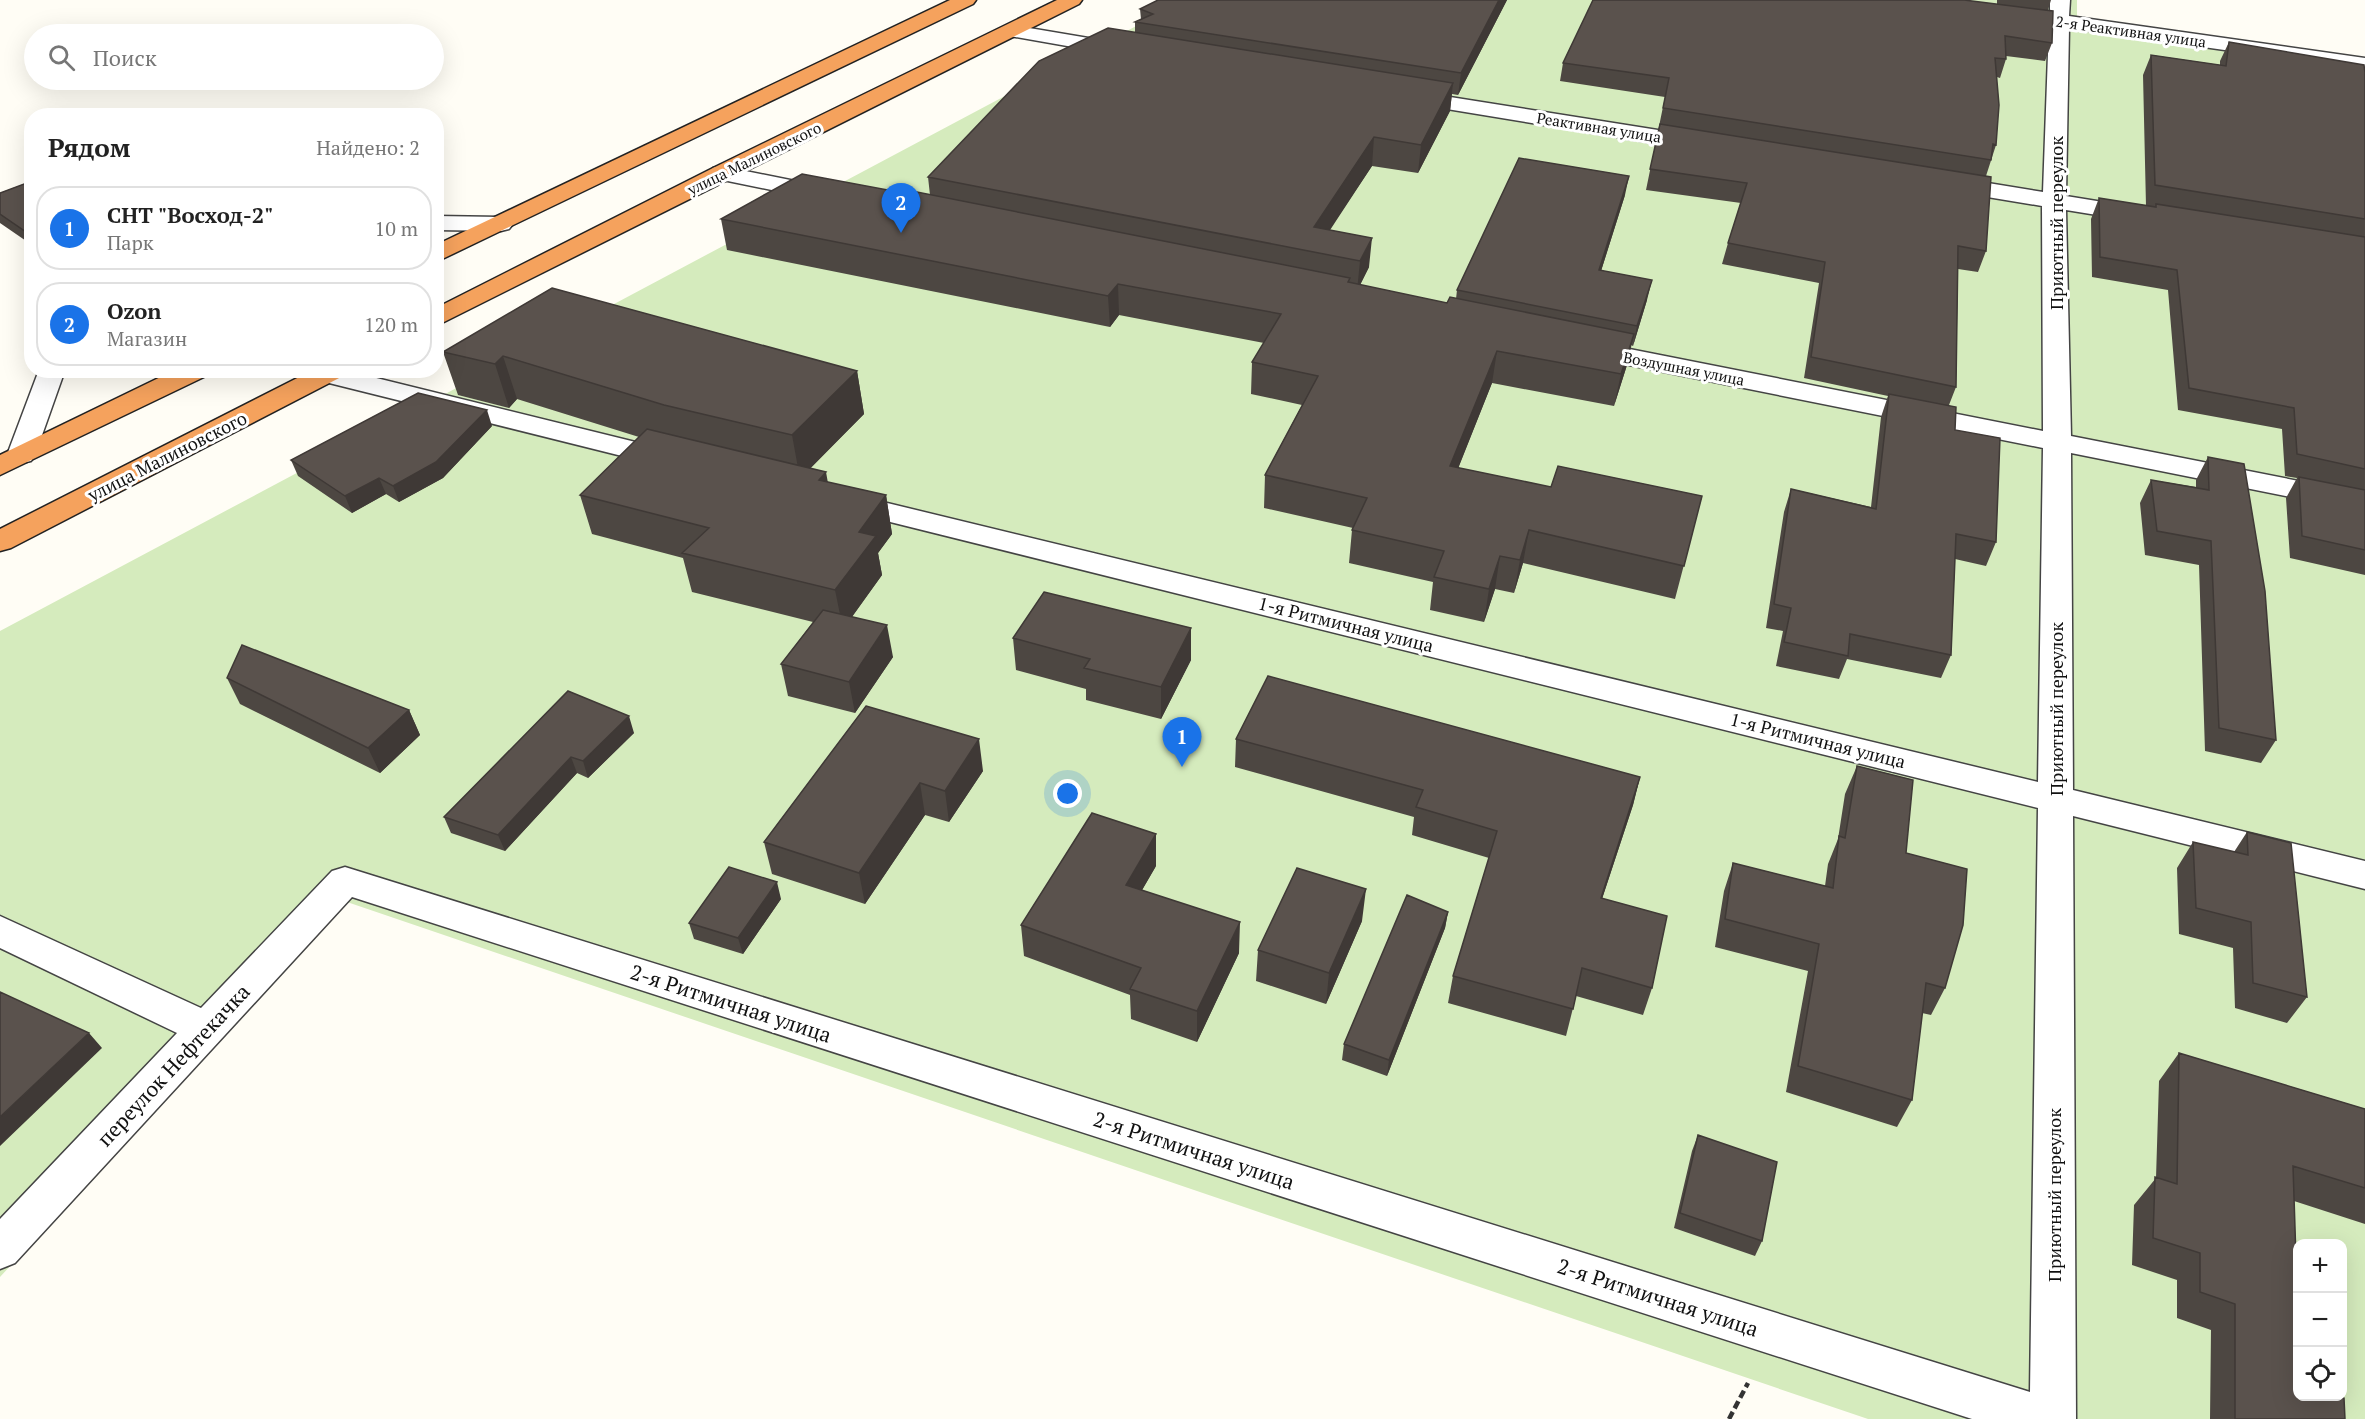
<!DOCTYPE html>
<html lang="ru">
<head>
<meta charset="utf-8">
<style>
	body { margin:0; font-family:"PT Serif",serif; background:#f6f6f6; color:#222 }
	.controls { position:absolute; right:18px; bottom:18px; display:grid; overflow:hidden; border-radius:12px; box-shadow:0 6px 24px #0002 }
	.controls button { width:54px; height:54px; display:grid; place-items:center; padding:0; border:0; border-bottom:2px solid #e0e0e0; background:#fff; color:#222; font:30px sans-serif }
	.you { position:absolute; left:1068px; top:794px; width:21px; height:21px; margin:-15px; border:4px solid #fff; border-radius:50%; background:#1a73e8; box-shadow:0 0 0 9px #1a73e833 }
	.badge { display:grid; place-items:center; width:39px; height:39px; border-radius:50%; background:#1a73e8; color:#fff; font-size:20px; font-weight:700 }
	.pin { position:absolute; translate:-50% -50px; filter:drop-shadow(0 2px 3px #0008) }
	.pin::after { content:''; position:absolute; top:32px; width:21px; height:18px; background:inherit; clip-path:polygon(0 0,100% 0,50% 100%) }
	.list { margin:0; padding:0; list-style:none }
	h2 { display:flex; justify-content:space-between; align-items:center; height:78px; margin:0; padding:0 24px; font-size:26px }
	h2 small { font-size:20px; font-weight:400; color:#767676 }
	.list li { display:grid; grid-template-columns:39px 1fr auto; gap:18px; align-items:center; box-sizing:border-box; height:84px; margin:0 12px 12px; padding:0 12px; border:2px solid #e0e0e0; border-radius:24px }
	.list b { display:block; font-size:22px; white-space:nowrap }
	.list p { margin:0; font-size:20px; white-space:nowrap; color:#767676 }
	.list em { font-size:20px; font-style:normal; color:#767676 }
	.icon { flex:none; width:33px; height:33px; fill:none; stroke:currentColor; stroke-width:2; stroke-linecap:round; stroke-linejoin:round }
	.map { position:relative; flex:none; width:2365px; height:1419px; overflow:hidden }
	.search { position:absolute; background:#fff; box-shadow:0 6px 24px #0002; left:24px; top:24px; width:420px; height:66px; display:flex; align-items:center; gap:15px; box-sizing:border-box; padding:0 21px; border-radius:33px; color:#767676; font-size:22px }
	.panel { position:absolute; background:#fff; box-shadow:0 6px 24px #0002; left:24px; top:108px; width:420px; height:270px; border-radius:24px }
	.map>svg:first-child { display:block }
	.green { fill:#d5ebbd; fill-rule:evenodd }
	.lines { fill:none; stroke-linecap:round; stroke-linejoin:round }
	.minor-casing { stroke:#444; stroke-width:3 }
	.highway-casing { stroke:#222; stroke-width:3 }
	.path { stroke:#333; stroke-width:4.5; stroke-dasharray:8 4; stroke-linecap:butt }
	.minor { fill:#fff; fill-rule:evenodd }
	.highway { fill:#f5a25d; fill-rule:evenodd }
	.wall { fill:#4d4742 }
	.shaded-wall { fill:#3f3936 }
	.building { fill:#5a524d; stroke:#3f3936; stroke-width:1.5 }
	.labels { text-anchor:middle; dominant-baseline:central; stroke-width:6; stroke-linejoin:round; paint-order:stroke }
	.far-street-label { font-size:15px; fill:#111; stroke:#fff }
	.street-label { font-size:18px; fill:#111; stroke:#fff }
	.near-street-label { font-size:21px; fill:#111; stroke:#fff }
</style>
</head>
<body>
<div class="map">
<svg width="2365" height="1419" viewBox="0 0 2365 1419">
	<rect width="100%" height="100%" fill="#fffdf5"/>
	<path class="green" d="M1185,0H2077V18L2365,58V1419H1868L347,902L0,1277V631ZM2298,1244H2342V1396H2298Z"/>
	<g class="lines">
		<g class="minor-casing">
			<path id="minor" d="M2050,0H2070L2069,16L2365,58V70L2069,28L2066,196L2140,208L2148,210L2152,215L2148,220L2140,222L2066,210L2071,436L2365,494V512L2071,453L2073,790L2365,861V889L2073,816L2076,1419H1972L352,897L15,1263L0,1269V1219L177,1033L0,948V916L201,1008L332,871L345,867L2030,1392L2038,808L846,511L836,508L831,502L836,496L846,493L2038,782L2043,448L1584,356L1575,354L1571,348L1575,342L1584,340L2043,431L2042,206L1945,190L1937,188L1934,183L1937,178L1945,176L2043,192L2049,26L2031,22L2028,18L2031,14H2050Z
				M1011,25L1124,44L1131,46L1134,50L1131,54L1124,56L1004,35L1001,31L1004,27Z
				M1406,90L1702,137L1710,139L1713,144L1710,149L1702,151L1398,101L1395,96L1398,91Z
				M721,166L825,187L833,189L837,194L833,199L825,201L713,178L710,173L713,168Z
				M436,216L501,217L509,219L513,224L509,229L501,231L436,230Z
				M39,370H65L35,455L31,461L21,463L11,461L7,455Z
				M315,370H344L680,453L684,459L680,465L670,468L317,380L313,374Z"/>
		</g>
		<g class="highway-casing">
			<path id="highway" d="M950,0H976L973,4L436,262V245Z
				M1057,0H1082L1079,4L436,326V308L713,168Z
				M175,370H210L206,376L0,475V455Z
				M313,370H347L343,376L11,548L0,551V529Z"/>
		</g>
		<path class="path" d="M1729,1419L1748,1383"/>
		<use href="#minor" class="minor"/>
		<use href="#highway" class="highway"/>
	</g>
	<path class="wall" d="M1158,0H1507L1458,95L1452,94L1450,111L1418,173L1372,166L1329,230L1369,267L1360,285L1447,303L1456,299L1457,290L1625,195L1601,271L1647,300L1633,346L1631,345L1627,365L1614,406L1492,383L1458,468L1551,487L1702,496L1675,599L1523,563L1514,593L1495,589L1484,622L1430,610L1433,582L1349,563L1352,530L1353,528L1264,508L1265,475L1302,405L1251,394L1252,362L1264,343L1119,315L1110,327L727,250L721,219L909,194L930,195L928,177L1135,33V22L1141,19L1140,9Z
		M1997,0H2051L2048,10L2052,43L2045,61L2006,56V59L2000,78L1997,77L1996,145L1986,176V251L1978,272L1958,269L1956,387L1949,405L1955,430L1996,542L1986,566L1955,559L1951,655L1941,678L1847,659L1839,679L1776,666L1783,631L1766,628L1784,512L1791,489L1871,507L1881,417L1888,396L1804,378L1819,283L1722,264L1728,243L1741,203L1646,190L1665,97L1560,81L1563,63L1997,4Z
		M2229,42L2365,73V575L2290,558L2286,498L2297,478L2285,476L2282,429L2178,410L2168,290L2092,277L2091,219L2099,198L2146,206L2143,75L2151,55L2220,65V61Z
		M32,181V245L0,223V193Z
		M443,352L857,371L864,414L810,468L827,482L886,495L892,534L878,553L882,575L852,617L893,657L855,713L788,696L781,664L813,622L692,592L683,558L592,534L580,495L639,437L517,399L509,408L458,395Z
		M492,426L443,478L399,502L386,494L352,513L298,476L291,460Z
		M2208,457L2276,740L2261,763L2205,751L2199,565L2145,555L2140,503L2151,480L2196,487V480Z
		M1013,638L1191,660L1161,719L1086,700V689L1016,670Z
		M227,678L409,710L420,735L380,773L240,704Z
		M568,691L634,733L588,778L577,773L505,851L451,833L444,817Z
		M866,706L983,771L949,822L925,815L865,904L772,874L764,842Z
		M1236,739L1640,777L1633,805L1602,899L1652,988L1643,1015L1576,996L1566,1036L1448,1003L1453,976L1489,858L1412,835L1414,817L1235,767Z
		M1857,766L1906,853L1945,988L1931,1015L1922,1013L1912,1100L1897,1127L1786,1092L1808,971L1715,947L1724,891L1733,863L1825,886L1828,864L1838,839L1845,794Z
		M2247,832L2307,997L2287,1023L2235,1008L2233,948L2179,934L2177,868L2193,842L2234,852Z
		M1156,866L1142,890L1239,953L1197,1042L1131,1019L1130,995L1024,956L1021,925Z
		M781,899L743,954L694,939L689,923Z
		M1448,912L1445,928L1387,1076L1342,1060L1344,1044Z
		M1362,921L1326,1004L1256,981L1258,950Z
		M2179,1053L2365,1109V1224L2294,1201L2298,1396L2345,1419H2210L2211,1330L2177,1318V1280L2132,1265L2134,1205L2156,1178L2159,1081Z
		M1698,1135L1762,1241L1755,1256L1674,1228L1692,1151Z"/>
	<path class="shaded-wall" d="M1499,0H1507L1458,95L1461,73Z
		M1453,83L1450,111L1418,173L1421,145Z
		M1374,137L1372,166L1315,253L1314,227Z
		M1629,176L1625,195L1595,290L1599,270Z
		M1372,238L1369,267L1357,291L1360,261Z
		M1652,280L1647,300L1633,346L1637,326Z
		M1118,284L1119,315L1110,327L1108,296Z
		M1634,334L1627,365L1614,406L1621,374Z
		M1497,351L1492,383L1446,499L1450,466Z
		M503,356L517,399L509,408L495,364Z
		M857,371L864,414L800,479L792,435Z
		M487,410L492,426L443,478L399,502L393,486Z
		M826,472L833,511L819,480Z
		M379,478L386,494L352,513L345,496Z
		M886,495L892,534L878,553L882,575L843,629L835,590L859,532Z
		M1529,530L1523,563L1514,593L1520,560Z
		M1500,556L1495,589L1484,622L1489,589Z
		M887,625L893,657L855,713L849,682Z
		M1191,628V660L1161,719V687Z
		M409,710L420,735L380,773L368,748Z
		M629,716L634,733L588,778L583,761Z
		M979,739L983,771L949,822L945,791Z
		M571,757L577,773L505,851L498,835Z
		M1640,777L1633,805L1593,926L1601,898Z
		M920,783L925,815L865,904L859,873Z
		M1156,834V866L1127,916L1126,885Z
		M777,882L781,899L743,954L738,938Z
		M1366,889L1362,921L1326,1004L1329,973Z
		M1448,912L1445,928L1387,1076L1389,1060Z
		M1240,922L1239,953L1197,1042V1011Z
		M89,1033L102,1048L0,1146V1117Z"/>
	<path class="building" d="M1158,0H1499L1461,73L1135,22L1153,14L1140,9Z
		M1593,0H1964L2053,11L2052,43L2005,36L2006,59L1995,58L1999,105L1996,145L1993,144L1991,160L1663,108L1669,78L1563,63Z
		M1108,28L1453,83L1421,145L1374,137L1314,227L1372,238L1360,261L928,177L1039,61Z
		M2229,42L2364,65L2365,73V219L2155,185L2151,55L2226,66Z
		M1660,124L1991,177L1986,251L1958,246L1956,387L1811,357L1825,262L1728,243L1747,183L1650,169Z
		M1519,158L1629,176L1599,270L1652,280L1637,326L1457,290Z
		M802,174L909,194L912,191L1350,278L1348,282L1447,303L1450,297L1634,334L1621,374L1497,351L1450,466L1551,487L1558,466L1702,496L1684,566L1529,530L1520,560L1500,556L1489,589L1434,577L1444,551L1352,530L1367,498L1265,475L1318,376L1252,362L1281,314L1118,284L1108,296L721,219Z
		M32,181V236L0,214V193Z
		M2099,198L2156,207V204L2365,237V469L2297,454L2294,408L2189,388L2177,270L2100,257Z
		M552,288L857,371L792,435L664,405L503,356L495,364L443,352Z
		M418,393L487,410L436,462L393,486L379,478L345,496L291,460Z
		M1889,394L1956,407L1955,430L2000,438L1996,542L1956,534L1951,655L1850,634L1848,656L1784,642L1791,608L1774,604L1791,489L1876,509Z
		M647,429L826,472L819,480L886,495L859,532L876,536L835,590L682,553L709,528L580,495Z
		M2208,457L2244,464L2265,591L2276,740L2219,728L2211,541L2157,531L2151,480L2209,490Z
		M2299,477L2365,490V550L2302,536Z
		M1044,592L1191,628L1161,687L1084,668L1090,659L1013,638Z
		M823,610L887,625L849,682L781,664Z
		M242,645L409,710L368,748L227,678Z
		M1268,676L1640,777L1601,898L1667,916L1652,988L1582,968L1573,1009L1453,976L1497,831L1416,807L1423,790L1236,739Z
		M568,691L629,716L583,761L571,757L498,835L444,817Z
		M866,706L979,739L945,791L920,783L859,873L764,842Z
		M1857,766L1913,780L1906,853L1967,869L1963,925L1945,988L1926,983L1912,1100L1798,1066L1819,944L1725,919L1733,863L1833,888L1839,836L1845,838Z
		M1092,813L1156,834L1126,885L1240,922L1197,1011L1130,989L1141,968L1021,925Z
		M2247,832L2291,843L2307,997L2253,983L2251,922L2196,908L2193,842L2248,855Z
		M729,867L777,882L738,938L689,923Z
		M1297,868L1366,889L1329,973L1258,950Z
		M1407,895L1448,912L1389,1060L1344,1044Z
		M0,992L89,1033L0,1117Z
		M2179,1053L2365,1109V1188L2293,1166L2298,1321V1396H2338L2344,1398L2345,1419H2235V1304L2200,1292V1253L2153,1238L2155,1177L2177,1184Z
		M1698,1135L1777,1162L1762,1241L1680,1213Z"/>
	<g class="labels">
		<g class="far-street-label">
			<text transform="translate(2131 31) rotate(8)">2-я Реактивная улица</text>
			<text transform="translate(1599 127) rotate(9)">Реактивная улица</text>
			<text transform="translate(754 158) rotate(-26)">улица Малиновского</text>
			<text transform="translate(1684 368) rotate(11)">Воздушная улица</text>
		</g>
		<g class="street-label">
			<text transform="translate(2056 223) rotate(-90)">Приютный переулок</text>
			<text transform="translate(167 456) rotate(-27)">улица Малиновского</text>
			<text transform="translate(1346 624) rotate(14)">1-я Ритмичная улица</text>
			<text transform="translate(2056 709) rotate(-90)">Приютный переулок</text>
			<text transform="translate(1818 740) rotate(14)">1-я Ритмичная улица</text>
			<text transform="translate(2054 1195) rotate(-90)">Приютный переулок</text>
		</g>
		<g class="near-street-label">
			<text transform="translate(731 1003) rotate(18)">2-я Ритмичная улица</text>
			<text transform="translate(173 1065) rotate(-47)">переулок Нефтекачка</text>
			<text transform="translate(1194 1150) rotate(18)">2-я Ритмичная улица</text>
			<text transform="translate(1658 1297) rotate(18)">2-я Ритмичная улица</text>
		</g>
	</g>
</svg>
<div class="controls">
<button>+</button>
<button>−</button>
<button><svg class="icon" aria-label="locate" viewBox="0 0 24 24"><circle cx="12" cy="12" r="6"/><path d="M12 2v4M12 18v4M2 12h4M18 12h4"/></svg></button>
</div>
<div class="you"></div>
<div class="pin badge" style="left:1182px;top:767px">1</div>
<div class="pin badge" style="left:901px;top:233px">2</div>
<div class="search"><svg class="icon" aria-label="search" viewBox="0 0 24 24"><circle cx="10" cy="10" r="6"/><path d="M15 15l6 6"/></svg>Поиск</div>
<section class="panel">
<h2>Рядом<small>Найдено: 2</small></h2>
<ul class="list">
<li><span class="badge">1</span><div><b>СНТ &quot;Восход-2&quot;</b><p>Парк</p></div><em>10 m</em></li>
<li><span class="badge">2</span><div><b>Ozon</b><p>Магазин</p></div><em>120 m</em></li>
</ul>
</section>
</div>
</body>
</html>
